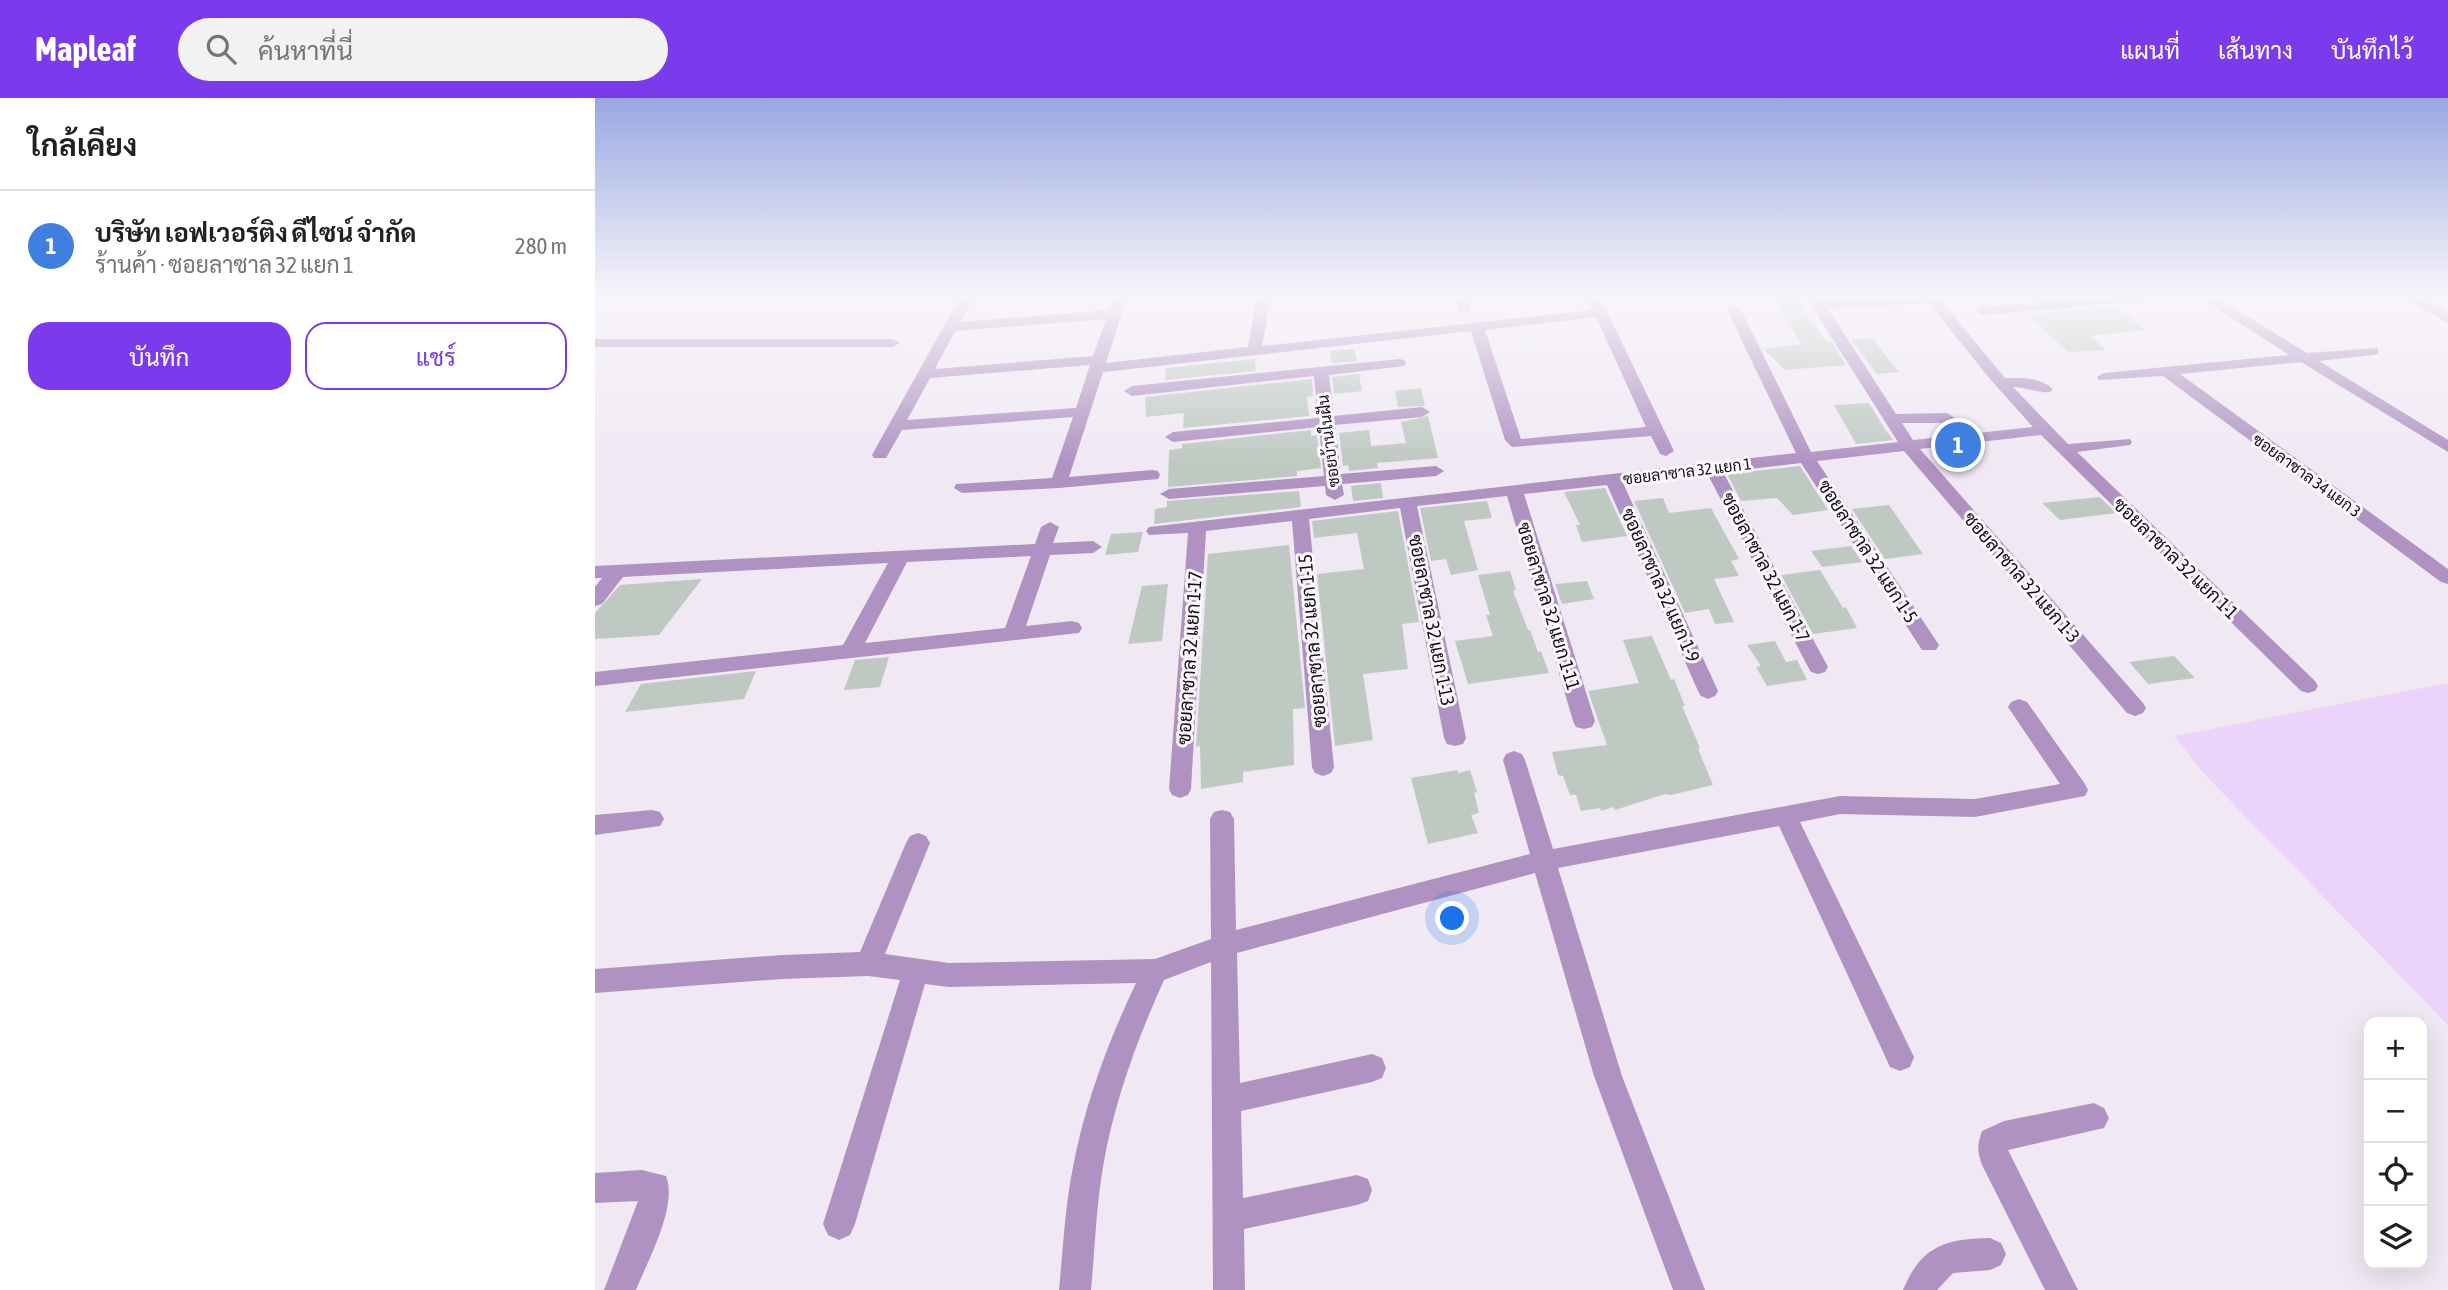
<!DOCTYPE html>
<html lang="th">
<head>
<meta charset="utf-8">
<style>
	body { margin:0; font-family:"Asap Condensed",Sarabun,sans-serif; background:#f2f2f2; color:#202124 }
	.controls { position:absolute; right:21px; bottom:21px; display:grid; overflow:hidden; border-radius:14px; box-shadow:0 7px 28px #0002 }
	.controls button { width:63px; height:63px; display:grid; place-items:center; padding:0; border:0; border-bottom:2px solid #e0e0e0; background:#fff; color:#202124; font:35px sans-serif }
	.you { position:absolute; left:858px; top:821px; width:24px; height:24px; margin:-18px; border:5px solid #fff; border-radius:50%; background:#1a73e8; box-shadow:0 0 0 10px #1a73e833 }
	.badge { display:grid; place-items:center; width:46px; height:46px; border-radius:50%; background:#7c3aed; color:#fff; font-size:23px; font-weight:700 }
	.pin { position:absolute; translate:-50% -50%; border:4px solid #fff; box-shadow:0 2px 7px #0006 }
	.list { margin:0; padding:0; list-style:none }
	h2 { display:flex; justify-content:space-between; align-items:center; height:91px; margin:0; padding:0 28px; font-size:30px }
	h2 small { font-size:23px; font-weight:400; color:#757577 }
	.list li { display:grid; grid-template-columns:46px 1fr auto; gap:21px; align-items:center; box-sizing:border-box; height:112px; padding:0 28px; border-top:2px solid #e0e0e0 }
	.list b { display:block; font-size:26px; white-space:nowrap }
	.list p { margin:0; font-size:23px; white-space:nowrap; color:#757577 }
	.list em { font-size:23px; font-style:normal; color:#757577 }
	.actions { display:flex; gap:14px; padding:21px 28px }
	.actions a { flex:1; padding:16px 0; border:2px solid #7c3aed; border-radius:21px; text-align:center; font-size:24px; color:#7c3aed }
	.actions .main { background:#7c3aed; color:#fff }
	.icon { flex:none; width:38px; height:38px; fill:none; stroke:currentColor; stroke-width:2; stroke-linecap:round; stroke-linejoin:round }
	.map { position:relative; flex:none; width:1853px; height:1192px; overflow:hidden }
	header { display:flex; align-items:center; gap:42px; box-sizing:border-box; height:98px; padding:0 35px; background:#7c3aed; color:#fff }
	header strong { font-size:33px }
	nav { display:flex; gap:38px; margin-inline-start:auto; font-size:24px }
	.search { width:490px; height:63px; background:#f2f2f2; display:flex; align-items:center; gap:18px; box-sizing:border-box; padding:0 24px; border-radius:38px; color:#757577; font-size:26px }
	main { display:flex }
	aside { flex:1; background:#fff }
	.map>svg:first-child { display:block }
	.green { fill:#ebd3fa }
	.building { fill:#bec9c1 }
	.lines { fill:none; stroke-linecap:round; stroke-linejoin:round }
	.minor { fill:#b092c2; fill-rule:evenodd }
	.labels { text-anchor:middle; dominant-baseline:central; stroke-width:6; stroke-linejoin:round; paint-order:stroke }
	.far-street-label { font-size:16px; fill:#121014; stroke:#fcf8fe }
	.street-label { font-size:19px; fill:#121014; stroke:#fcf8fe }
</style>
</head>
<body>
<header>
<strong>Mapleaf</strong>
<div class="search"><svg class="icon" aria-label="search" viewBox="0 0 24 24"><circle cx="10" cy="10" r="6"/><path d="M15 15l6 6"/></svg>ค้นหาที่นี่</div>
<nav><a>แผนที่</a><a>เส้นทาง</a><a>บันทึกไว้</a></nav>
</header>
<main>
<aside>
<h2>ใกล้เคียง<small></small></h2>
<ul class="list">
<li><span class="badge" style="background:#3f7fe0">1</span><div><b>บริษัท เอฟเวอร์ติง ดีไซน์ จำกัด</b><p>ร้านค้า · ซอยลาซาล 32 แยก 1</p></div><em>280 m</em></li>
</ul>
<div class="actions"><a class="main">บันทึก</a><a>แชร์</a></div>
</aside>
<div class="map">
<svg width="1853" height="1192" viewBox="0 0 1853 1192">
	<rect width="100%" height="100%" fill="#f0e9f4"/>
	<path class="green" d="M1853,585V927L1612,679L1579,638Z"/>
	<path class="building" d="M1177,199H1199L1232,245L1237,244L1251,267L1190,272L1169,251L1207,246Z
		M1520,208L1551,232L1495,238L1511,252L1473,254L1433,217Z
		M1278,240L1290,257L1304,274L1282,276L1256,242Z
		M759,251L762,263L737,265L735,253Z
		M660,261L661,273L570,282L571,270Z
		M764,276L767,293L739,296L737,279Z
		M717,281L718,298L712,299L714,318L588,330L589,315L551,319L550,299Z
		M826,290L830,308L803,309L800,293Z
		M1274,305L1290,331L1298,342L1261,346L1239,307Z
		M833,318L843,360L782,365L783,370L754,373L753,367L748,368L744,335L774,332L776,348L811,345L806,324Z
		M716,332V338L722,337L726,370L702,373V378L573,389L574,352L587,350V346Z
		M1205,368L1233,412L1198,417L1182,400L1146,403L1132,376Z
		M786,385L788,400L758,403L756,388Z
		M1010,390L1032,438L987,444L981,427H985L969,394Z
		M704,393L706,409L559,426L560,411L572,409V403Z
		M1505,399L1521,415L1465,422L1447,405Z
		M1068,400L1074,415L1116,410L1144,461L1136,463L1144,478L1119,481L1139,524L1120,526L1114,511L1090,515L1039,403Z
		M892,403L897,420L869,423L883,472L856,477L851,461L836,463L825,410Z
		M1294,407L1328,456L1290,461L1257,411Z
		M803,413L824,524L807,526L813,571L768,576L778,642L740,648L722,476L769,471L762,435L719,440L717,423Z
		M548,434L543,454L510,457L516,436Z
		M694,447L710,610L698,611L699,667L648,674V684L606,691L605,648L601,649L613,456Z
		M1256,448L1267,464L1227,469L1216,453Z
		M1225,472L1248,510L1251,509L1262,530L1218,536L1186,477Z
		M915,473L921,492L918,493L933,532H935L943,554L946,553L954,575L873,586L860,543L898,538L891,517H895L883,477Z
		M107,481L64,537L0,541V515L25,487Z
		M992,483L999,501L967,506L960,486Z
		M573,486L567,543L533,546L547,488Z
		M1057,538L1076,582L1079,581L1090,608H1087L1105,650L1103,651L1118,687L1076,697L1070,696L1020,712L1018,709L1006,713L1005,710L986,713L981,697H975L968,678L963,677L957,654L1012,647L993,593L1044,585L1028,542Z
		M1180,543L1191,564L1202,562L1212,582L1172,588L1161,569L1166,568L1152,547Z
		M1579,558L1600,580L1553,586L1534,564Z
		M294,559L285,589L249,592L260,562Z
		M161,573L149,601L30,614L46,586Z
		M863,672V675L875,672L882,694L879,695L884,715L876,717L883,735L833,746L816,680Z"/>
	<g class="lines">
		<path class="minor" d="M365,199H379L365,224L514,212L518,199H532L511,265L653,249L662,199H676L667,248L997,212L991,199H1005L1079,353L1071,358L1065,356L1056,338L917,349L910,342L876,233L508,274L474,379L557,372L563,373L565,377L563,381L464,390L367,395L359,390L361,386L457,380L478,319L307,332L291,360H279L277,357ZM1001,219L1051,329L926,341L890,232ZM511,221L498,258L340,271L360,233ZM495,267L481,310L312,322L335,280Z
			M858,199H872L876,211L874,214H864Z
			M1211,199H1225L1228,204L1343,199L1410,280C1427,280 1444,279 1458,291L1455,294C1447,296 1430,289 1418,289L1473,346L1535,341L1537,344L1535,347L1482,354L1720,583L1723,588L1720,593L1713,595L1706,593L1446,337L1325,351L1548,605L1551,610L1548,615L1540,618L1532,615L1309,353L1222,363L1344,547L1341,552H1327L1206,365L1128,374L1233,569L1230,574L1223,576L1216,574L1213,569L1112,375L1028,385L1123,593L1120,598L1113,601L1106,598L1103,593L1012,387L929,396L1000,623L997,629L989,631L981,629L978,623L912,398L822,408L871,640L868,646L860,648L852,646L849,640L805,410L714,421L739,669L736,675L728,678L720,675L717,669L697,423L611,433L596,691L593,697L585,700L577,697L574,691L593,435L554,437L551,433L554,429L1201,355L1132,212L1139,208L1146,212L1216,354L1303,344ZM1334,205L1395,281L1438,329L1318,342L1307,325H1352L1360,320L1352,315L1301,316L1233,211Z
			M1502,199H1556L1549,203L1387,217L1380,213L1387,209Z
			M1604,199H1620L1712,255L1783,250V256L1778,257L1724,263L1853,342V354L1706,264L1585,276L1853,471V486L1846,484L1568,278L1504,282L1502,279L1509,275L1694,257Z
			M1806,199H1823L1853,215V225Z
			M0,241H298L305,245L298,249H0Z
			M804,261L809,262L811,265L809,268L734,277L739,318L827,309L835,314L827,319L740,327L746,376L841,368L849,373L841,378L747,386L749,397L740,402L731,397L730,388L574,401L565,396L574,391L729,378L724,329L578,344L570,339L578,334L723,320L719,278L537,298L529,293L537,288Z
			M455,424L464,429L458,445L498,443L507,449L498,455L455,457L431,528L477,523L484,525L487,530L484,535L0,588V574L248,547L293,465L28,479L7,506L0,508V489L7,480H0V468L440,446L446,429ZM436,458L410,530L270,545L312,464Z
			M1424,601L1432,604L1490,686L1493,692L1490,698L1380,719L1245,716L1205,724L1319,959L1315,969L1305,973L1295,969L1184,728L963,770L1027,978L1110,1192H1078L999,978L940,775L642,855L645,985L777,956L787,960L791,970L787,980L777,984L646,1013L648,1100L762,1077L773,1081L777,1092L773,1103L762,1107L649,1131L650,1192H618L616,864L569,882C542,942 519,1004 508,1069C501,1110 500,1151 496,1192H464C468,1151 470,1109 478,1069C490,1005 513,944 541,885L354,889L330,886L260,1126L255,1137L244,1142L233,1137L228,1126L305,882L273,878L187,881L0,895V871L187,857L265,854L311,745L315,738L323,735L331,738L335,745L290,856L354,865L560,861L616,841L615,721L619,714L627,712L635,714L639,721L641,832L935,756L908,662L911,656L919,653L927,656L930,662L958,751L1245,698L1380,701L1465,686L1413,609L1416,604Z
			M57,712L65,714L69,721L65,728L0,737V717Z
			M1499,1005L1509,1010L1514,1020L1509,1030L1413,1052L1483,1192H1450L1387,1067C1382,1054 1382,1046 1387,1033L1409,1023Z
			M47,1072L71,1078C83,1108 53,1162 41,1192H9L43,1103L0,1105V1075Z
			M1395,1140L1406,1145L1411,1156L1406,1167L1395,1172L1358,1175L1342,1192H1308C1326,1148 1350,1141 1395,1140Z"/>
	</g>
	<linearGradient id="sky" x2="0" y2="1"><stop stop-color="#98a8e2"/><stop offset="0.54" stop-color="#f8f5fa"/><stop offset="1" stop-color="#f8f5fa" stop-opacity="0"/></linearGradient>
	<rect width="1853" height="366" fill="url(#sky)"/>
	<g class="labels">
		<g class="far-street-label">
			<text transform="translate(733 343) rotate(-97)">ซอยบ้านในฝัน</text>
			<text transform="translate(1092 373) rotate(-7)">ซอยลาซาล 32 แยก 1</text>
			<text transform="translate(1712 377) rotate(36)">ซอยลาซาล 34 แยก 3</text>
		</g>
		<g class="street-label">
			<text transform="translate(1273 453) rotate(57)">ซอยลาซาล 32 แยก 1-5</text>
			<text transform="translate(1581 460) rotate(44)">ซอยลาซาล 32 แยก 1-1</text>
			<text transform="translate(1171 469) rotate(62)">ซอยลาซาล 32 แยก 1-7</text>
			<text transform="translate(1427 479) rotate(49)">ซอยลาซาล 32 แยก 1-3</text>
			<text transform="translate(1066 487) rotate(66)">ซอยลาซาล 32 แยก 1-9</text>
			<text transform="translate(954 508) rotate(73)">ซอยลาซาล 32 แยก 1-11</text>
			<text transform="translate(837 522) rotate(79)">ซอยลาซาล 32 แยก 1-13</text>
			<text transform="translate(717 543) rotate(-95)">ซอยลาซาล 32 แยก 1-15</text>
			<text transform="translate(594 560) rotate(-86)">ซอยลาซาล 32 แยก 1-17</text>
		</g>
	</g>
</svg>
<div class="controls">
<button>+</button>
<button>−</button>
<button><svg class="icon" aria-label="locate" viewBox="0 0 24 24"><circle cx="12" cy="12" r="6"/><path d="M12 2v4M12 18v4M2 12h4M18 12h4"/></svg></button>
<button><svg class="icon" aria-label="layers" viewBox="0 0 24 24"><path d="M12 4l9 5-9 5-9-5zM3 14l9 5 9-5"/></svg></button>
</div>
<div class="you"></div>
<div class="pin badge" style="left:1363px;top:347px;background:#3f7fe0">1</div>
</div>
</main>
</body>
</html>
